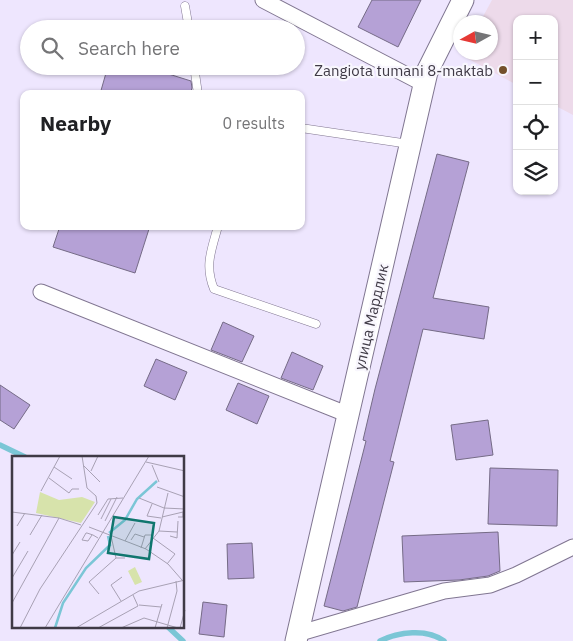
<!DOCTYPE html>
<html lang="en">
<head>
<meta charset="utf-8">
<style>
	body { margin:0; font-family:"IBM Plex Sans",sans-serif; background:#f2f2f2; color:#202124 }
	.controls { position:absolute; right:15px; top:15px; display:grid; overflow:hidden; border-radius:10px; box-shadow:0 1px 4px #0004 }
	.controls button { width:45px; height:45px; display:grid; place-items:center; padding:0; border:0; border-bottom:1px solid #e0e0e0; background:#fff; color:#202124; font:25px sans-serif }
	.compass { position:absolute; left:453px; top:15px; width:45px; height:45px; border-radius:50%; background:#fff; box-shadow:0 1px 4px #0004; rotate:262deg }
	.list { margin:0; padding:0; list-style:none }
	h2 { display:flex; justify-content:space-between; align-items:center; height:65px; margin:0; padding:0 20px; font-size:21px }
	h2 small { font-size:16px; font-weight:400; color:#757577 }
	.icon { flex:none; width:28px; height:28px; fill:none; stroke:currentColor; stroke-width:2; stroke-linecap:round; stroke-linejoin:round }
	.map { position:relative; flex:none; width:573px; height:641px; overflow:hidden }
	.search { position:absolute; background:#fff; box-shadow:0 1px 4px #0004; left:20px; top:20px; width:285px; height:55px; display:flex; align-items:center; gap:12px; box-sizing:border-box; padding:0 18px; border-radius:28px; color:#757577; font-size:19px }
	.panel { position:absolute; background:#fff; box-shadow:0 1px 4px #0004; left:20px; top:90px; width:285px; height:140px; border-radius:10px }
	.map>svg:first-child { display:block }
	.education { fill:#eddaea }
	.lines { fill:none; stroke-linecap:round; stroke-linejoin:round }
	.stream { stroke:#7bc6d6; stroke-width:5.5 }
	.building { fill:#b5a1d6; stroke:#756b86 }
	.lane-casing { stroke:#807691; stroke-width:9 }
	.street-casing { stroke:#807691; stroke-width:17 }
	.secondary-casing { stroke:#807691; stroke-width:23 }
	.lane { stroke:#fff; stroke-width:8 }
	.street { stroke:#fff; stroke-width:15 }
	.secondary { stroke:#fff; stroke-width:21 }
	.poi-dot { fill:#74502a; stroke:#f8f6fd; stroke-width:2 }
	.labels { text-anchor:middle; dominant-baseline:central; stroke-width:4.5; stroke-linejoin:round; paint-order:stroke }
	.poi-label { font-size:15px; fill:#3f3a46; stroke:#f8f6fd; text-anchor:end }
	.street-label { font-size:15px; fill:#3f3a46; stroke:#f8f6fd }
	.inset-river { fill:none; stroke:#7bc6d6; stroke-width:2.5 }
	.inset-road { fill:none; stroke:#a8a1b4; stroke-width:1 }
	.view { fill:#0f766e; fill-opacity:0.15; stroke:#0f766e; stroke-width:2.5 }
	.inset-edge { fill:none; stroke:#3f3a46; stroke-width:2.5 }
</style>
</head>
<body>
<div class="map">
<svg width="573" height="641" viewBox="0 0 573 641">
	<rect width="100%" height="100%" fill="#eee6fe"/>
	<path class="education" d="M492,0H573V115L554,105V19H517V85L463,56L465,53L490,52V22H480Z"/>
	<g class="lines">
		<path class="stream" d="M0,445L25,457
			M168,627L183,641
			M380,641C398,632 427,628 444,641"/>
	</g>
	<path class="building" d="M372,0H421L398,47L358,27Z
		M108,66H143L191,81L192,88L190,94H100Z
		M437,154L469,162L433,298L489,307L484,339L423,329L390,461L394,462L357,607L343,611L324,606L366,441L363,440L375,389Z
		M60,226H141L149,229L135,273L53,247Z
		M223,322L254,336L242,362L211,350Z
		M292,352L323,366L313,390L281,378Z
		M156,359L187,372L175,400L144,386Z
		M238,383L269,396L257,424L226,410Z
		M0,385L30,405L14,429L0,420Z
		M488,420L493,455L456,460L451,425Z
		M490,468L558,470L557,526L488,524Z
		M498,532L500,571L488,576L459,580L404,582L402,536Z
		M252,543L254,578L228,579L227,544Z
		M203,602L227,605L224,637L199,634Z"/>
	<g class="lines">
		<g class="lane-casing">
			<path id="lane" d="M185,6L189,29
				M194,66L198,94
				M301,128L409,144
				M218,226C212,249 204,265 214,289L316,324"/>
		</g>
		<g class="street-casing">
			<path id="street" d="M263,0L424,84
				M41,292L349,415
				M297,634L444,591L490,585L516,575L573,547"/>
		</g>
		<g class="secondary-casing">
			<path id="secondary" d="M296,641L427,72L463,0"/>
		</g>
		<use href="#lane" class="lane"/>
		<use href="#street" class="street"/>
		<use href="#secondary" class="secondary"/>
	</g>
	<circle class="poi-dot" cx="503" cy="70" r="5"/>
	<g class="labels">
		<g class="poi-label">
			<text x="493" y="70">Zangiota tumani 8-maktab</text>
		</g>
		<g class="street-label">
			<text transform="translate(371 317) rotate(-77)">улица Мардлик</text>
		</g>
	</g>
	<g transform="translate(12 456)">
		<rect width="172" height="172" fill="#eee6fe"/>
		<path d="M28,36L47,44L70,41L83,46L69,67L24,57ZM123,111L130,126L123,129L116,115Z" fill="#d7e3ab"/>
		<path class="inset-river" d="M97,77L113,64L125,43L145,25M43,172L51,147L74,112L98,89L96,80"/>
		<path class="inset-road" d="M134,6L173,15M140,9L147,26M72,10L88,26M42,11L60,23M79,15L86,0M37,22L57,37L60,33H67M145,31L173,41M29,35L48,0M127,42L152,52L173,53M140,48L135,60L149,62M0,56L47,62L69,69M86,59L96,43L111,42M150,61L171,56V61H166M89,63L99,43M93,65L105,41M5,70L13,57M77,71L134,93L156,108L170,124M147,75L165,76M18,79L30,59M80,79L76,85L70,84L74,77H75L81,79L86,82M99,80L104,102M158,80L165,82L166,65M141,82L163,98L155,108M119,84L123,78L132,81M113,85L123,67M129,92L133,79H140M133,93L147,75L156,37M0,99L8,86M0,122L16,95M87,138L77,126L104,102H113M109,145L99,129L110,121M0,147L47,62M127,149L149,151M8,172L28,133L85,47L84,40L75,32L70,0M33,172L137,0M64,172L127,135L173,124M86,172L126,150L121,139M109,172L132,162L166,172M143,172L150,148M155,172L165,135L164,125M168,172L173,154"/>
		<path class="view" d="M102,61L142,67L137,103L96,97Z"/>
		<rect width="172" height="172" class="inset-edge"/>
	</g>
</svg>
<div class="controls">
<button>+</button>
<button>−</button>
<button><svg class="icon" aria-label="locate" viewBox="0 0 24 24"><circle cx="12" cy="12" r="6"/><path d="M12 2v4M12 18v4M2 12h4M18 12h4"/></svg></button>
<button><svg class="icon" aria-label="layers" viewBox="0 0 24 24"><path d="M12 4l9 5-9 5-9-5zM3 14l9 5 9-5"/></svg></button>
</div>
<svg class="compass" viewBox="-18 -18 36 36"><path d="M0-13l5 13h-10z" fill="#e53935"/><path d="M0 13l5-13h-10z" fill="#757577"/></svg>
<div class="search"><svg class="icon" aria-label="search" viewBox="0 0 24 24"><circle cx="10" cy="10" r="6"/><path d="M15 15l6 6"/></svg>Search here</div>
<section class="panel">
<h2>Nearby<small>0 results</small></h2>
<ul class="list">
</ul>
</section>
</div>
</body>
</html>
